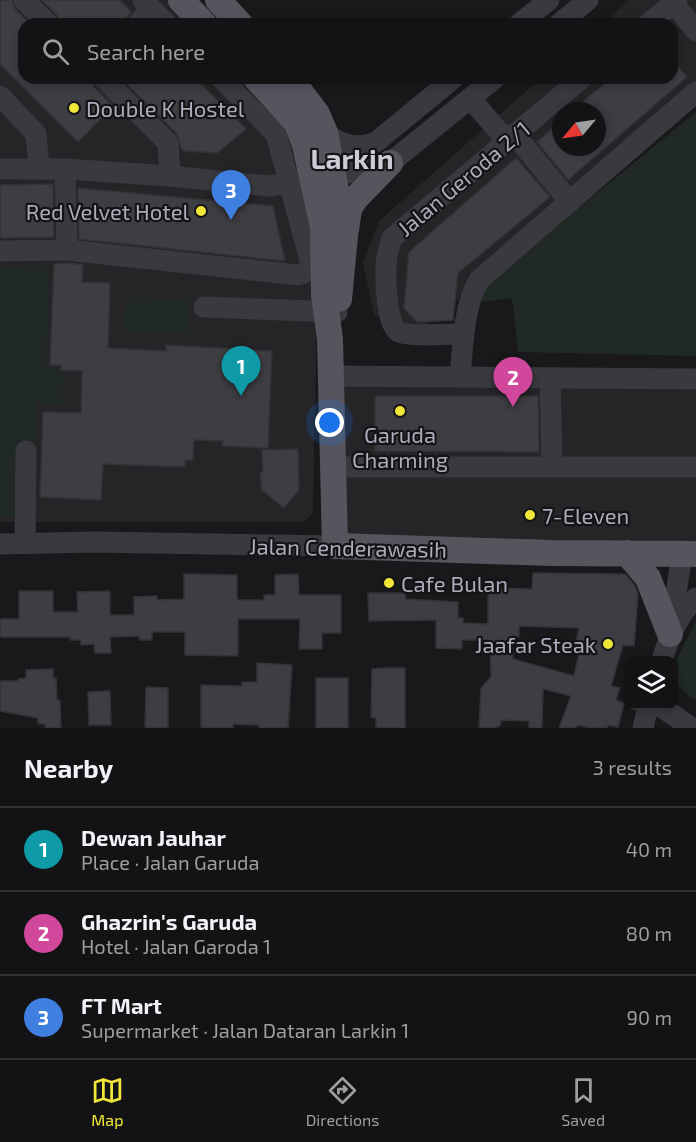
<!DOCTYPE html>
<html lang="en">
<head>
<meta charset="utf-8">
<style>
	body { margin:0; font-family:"Exo 2",sans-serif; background:#1c1b1d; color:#f1f3f6 }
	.controls { position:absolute; right:18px; bottom:18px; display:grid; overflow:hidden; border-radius:12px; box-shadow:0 3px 9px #0003 }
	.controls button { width:54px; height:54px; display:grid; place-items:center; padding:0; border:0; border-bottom:2px solid #323234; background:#131214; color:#f1f3f6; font:30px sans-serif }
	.compass { position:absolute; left:552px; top:102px; width:54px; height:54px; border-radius:50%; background:#131214; box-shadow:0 3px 9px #0003; rotate:241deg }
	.you { position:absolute; left:330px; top:423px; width:21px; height:21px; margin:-15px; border:4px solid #fff; border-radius:50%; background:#1a73e8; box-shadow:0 0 0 9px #1a73e833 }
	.badge { display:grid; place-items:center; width:39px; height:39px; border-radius:50%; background:#f1e739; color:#fff; font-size:20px; font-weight:700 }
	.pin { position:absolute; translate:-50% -50px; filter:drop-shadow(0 2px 3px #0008) }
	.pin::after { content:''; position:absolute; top:32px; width:21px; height:18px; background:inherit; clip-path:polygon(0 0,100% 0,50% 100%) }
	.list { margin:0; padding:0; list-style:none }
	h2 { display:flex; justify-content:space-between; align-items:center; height:78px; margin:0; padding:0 24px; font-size:26px }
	h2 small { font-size:20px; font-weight:400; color:#9d9ea0 }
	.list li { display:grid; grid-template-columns:39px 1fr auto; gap:18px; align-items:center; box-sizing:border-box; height:84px; padding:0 24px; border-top:2px solid #323234 }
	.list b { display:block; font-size:22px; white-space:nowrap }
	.list p { margin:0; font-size:20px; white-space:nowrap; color:#9d9ea0 }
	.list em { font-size:20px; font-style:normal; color:#9d9ea0 }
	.icon { flex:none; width:33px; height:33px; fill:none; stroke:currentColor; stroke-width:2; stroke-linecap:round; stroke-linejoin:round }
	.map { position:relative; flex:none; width:696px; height:728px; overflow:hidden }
	.search { position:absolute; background:#131214; box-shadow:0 3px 9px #0003; left:18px; right:18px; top:18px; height:66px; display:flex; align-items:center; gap:15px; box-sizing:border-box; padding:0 21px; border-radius:18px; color:#9d9ea0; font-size:22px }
	.sheet { height:330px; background:#131214 }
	nav { display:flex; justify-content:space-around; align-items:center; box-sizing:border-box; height:84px; border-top:2px solid #323234; background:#131214; font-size:16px; color:#9d9ea0 }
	nav a { display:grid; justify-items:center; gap:3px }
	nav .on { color:#f1e739 }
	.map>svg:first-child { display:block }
	.built { fill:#252427; fill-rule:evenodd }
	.green { fill:#202923 }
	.building { fill:#3e3d42; stroke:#333236; stroke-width:1.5; fill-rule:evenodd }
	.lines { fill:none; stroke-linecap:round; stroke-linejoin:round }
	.minor { stroke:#3a393f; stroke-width:21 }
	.major { stroke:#56555e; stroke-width:26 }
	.poi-dot { fill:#f1e739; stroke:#141315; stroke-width:2 }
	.labels { text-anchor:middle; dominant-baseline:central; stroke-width:4.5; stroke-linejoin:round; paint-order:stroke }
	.poi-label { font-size:22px; fill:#ababba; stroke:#141315; text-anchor:start }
	.street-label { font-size:22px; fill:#ababba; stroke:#141315 }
	.district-label { font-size:28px; font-weight:bold; fill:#ccccd6; stroke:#141315 }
</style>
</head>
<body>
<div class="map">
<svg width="696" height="728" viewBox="0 0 696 728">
	<rect width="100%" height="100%" fill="#19181a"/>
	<path class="built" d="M0,0H171L193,24H24V78H243L291,129L318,249L313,513L304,522H0Z
		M629,0H696V105L422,329L374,315L363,262L379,221L541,78H672V24H602ZM561,111H597V147H561Z
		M341,382L696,385V545L344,538Z"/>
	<path class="green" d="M696,112V356L518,352L512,298L482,302L483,286Z
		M49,265L47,367L58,369L57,374H64L62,404L36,402L33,518L0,516V267Z
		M126,297L189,300L188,333L125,331Z
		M696,621V700C688,695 675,686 674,676C672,663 690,633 696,621Z"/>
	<path class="building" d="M0,0H12L15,9L30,24H24V78H91L94,87L113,106L78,142L0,64Z
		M42,0H120L131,12L125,20V24H60L57,15Z
		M672,60L687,77L568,180L537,142L561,121V147H597V111H572L611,78H672Z
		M121,78H195L246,129L217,153L185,151L181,148L177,134Z
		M516,158L550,197L458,273L453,320L417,322L404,308L409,252Z
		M53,184L54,237L0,238V185Z
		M78,188L273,206L285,261L79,239Z
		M69,263L83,265L82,282L110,283L108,348L166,351V345L272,351L268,448L222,446L223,441L194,440L193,460H185V467L103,464L101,500L40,497L43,412L81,413L82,371L61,370V365H50L54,264Z
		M375,396H538L539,452L375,451Z
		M298,449L299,490L284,508L262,490L260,473L263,472L262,450Z
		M533,573L625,574L635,586L638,594L634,646L623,645L611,686L620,688L616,700L624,703L618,727L608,725L607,728H591L577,725L576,728H559L571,696L543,689L542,728H529V721L501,720L500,726H497V728H479L481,688L491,677L490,643H487V640H462V649L436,648V620L369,621L368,593H405L406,599L458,602V618H463V623L488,624V588L532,589ZM519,626L579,628L576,642L581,645L574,676L513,659L512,637H519Z
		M184,574L237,575V600H264V595H275V575L298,574L299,595H341V633H322V649H299L300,619H238V656L185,655V632H152V640H139V636L110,637L111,653H95L94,644L81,645V640H70V637H0V619H19V591H53V612H78L77,592L110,591V615H134V597L157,596V600L184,599Z
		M257,663L292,665L288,728H259V725L233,724V728H201V685L242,686V682H257Z
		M386,668H405V728H376V718L371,717L372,669Z
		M53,669V678H56L57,700H60L61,728H45V724H38V718L0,711V681H18V679L26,678V670Z
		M316,678H348V728H316Z
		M146,687L168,688V728H145Z
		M110,691L111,725H89L88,692Z"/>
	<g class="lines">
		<path class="minor" d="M24,0L48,24
			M143,0L167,24
			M671,0L696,31
			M137,24L152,9
			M519,24L549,0
			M559,24L588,0
			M648,24L677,0
			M103,78L168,143L170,176
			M0,96L36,134L39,169
			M470,98L506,140
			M325,133C342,145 356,150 376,142L454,78
			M514,134L570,202
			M0,169H65L170,176L269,186L312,180L365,170L390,163L495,78
			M65,169L67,250
			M0,251L67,250L298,275C308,272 310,270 310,260L276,134L221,78
			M204,307L337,312
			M464,334C449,334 411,337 399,332C385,326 385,271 387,257C388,251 390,244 392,238L582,78
			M331,376L696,379
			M460,377C463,346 463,308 479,280L696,92
			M550,378L552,466
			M333,467H696
			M25,543L26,451
			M0,544L94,542L335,546
			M670,634L682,554
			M662,660C669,637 678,615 696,598
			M660,706L692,728
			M643,728L648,706"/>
		<path class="major" d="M181,0L204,24
			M218,0L240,24
			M256,78L297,123L305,145L323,227L324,295L330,339L335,546L552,553L696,554
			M290,78L317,114L325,133L345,236L339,299
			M346,230L349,209L355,199L390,163
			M627,553L648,578L670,634"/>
	</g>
	<g class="poi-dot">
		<circle cx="74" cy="108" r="6"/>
		<circle cx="201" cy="211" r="6"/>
		<circle cx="400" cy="411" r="6"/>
		<circle cx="530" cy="515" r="6"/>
		<circle cx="389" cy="583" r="6"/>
		<circle cx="608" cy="644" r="6"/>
	</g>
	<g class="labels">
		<g class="poi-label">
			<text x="86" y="108">Double K Hostel</text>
			<text x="189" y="211" text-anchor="end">Red Velvet Hotel</text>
			<text x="400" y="434" text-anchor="middle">Garuda<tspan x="400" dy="25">Charming</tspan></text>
			<text x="542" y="515">7-Eleven</text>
			<text x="401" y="583">Cafe Bulan</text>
			<text x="596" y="644" text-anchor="end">Jaafar Steak</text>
		</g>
		<g class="street-label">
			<text transform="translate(463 178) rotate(-40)">Jalan Geroda 2/1</text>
			<text transform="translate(348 547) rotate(1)">Jalan Cenderawasih</text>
		</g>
		<g class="district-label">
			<text x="352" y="158">Larkin</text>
		</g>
	</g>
</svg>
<div class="controls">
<button><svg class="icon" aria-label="layers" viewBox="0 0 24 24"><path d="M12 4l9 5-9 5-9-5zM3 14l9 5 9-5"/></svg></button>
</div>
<svg class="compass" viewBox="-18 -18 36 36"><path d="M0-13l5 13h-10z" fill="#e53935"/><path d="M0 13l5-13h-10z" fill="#9d9ea0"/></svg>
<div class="you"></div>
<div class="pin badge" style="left:241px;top:396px;background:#0f9aa8">1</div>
<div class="pin badge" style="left:513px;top:407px;background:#d1479c">2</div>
<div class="pin badge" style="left:231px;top:220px;background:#3f7fe0">3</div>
<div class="search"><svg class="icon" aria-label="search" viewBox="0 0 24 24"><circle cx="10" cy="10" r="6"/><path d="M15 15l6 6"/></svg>Search here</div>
</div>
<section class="sheet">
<h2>Nearby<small>3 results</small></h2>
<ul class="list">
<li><span class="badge" style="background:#0f9aa8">1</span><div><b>Dewan Jauhar</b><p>Place · Jalan Garuda</p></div><em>40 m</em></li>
<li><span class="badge" style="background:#d1479c">2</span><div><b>Ghazrin's Garuda</b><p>Hotel · Jalan Garoda 1</p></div><em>80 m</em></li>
<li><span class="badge" style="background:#3f7fe0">3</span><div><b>FT Mart</b><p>Supermarket · Jalan Dataran Larkin 1</p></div><em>90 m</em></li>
</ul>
</section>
<nav>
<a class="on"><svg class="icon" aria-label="map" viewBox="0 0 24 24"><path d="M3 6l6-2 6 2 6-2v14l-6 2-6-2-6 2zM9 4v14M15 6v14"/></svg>Map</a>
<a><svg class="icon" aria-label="directions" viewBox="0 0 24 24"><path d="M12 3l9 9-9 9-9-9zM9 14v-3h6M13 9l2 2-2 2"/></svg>Directions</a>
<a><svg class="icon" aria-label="saved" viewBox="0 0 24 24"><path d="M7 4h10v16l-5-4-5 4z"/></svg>Saved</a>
</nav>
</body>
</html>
